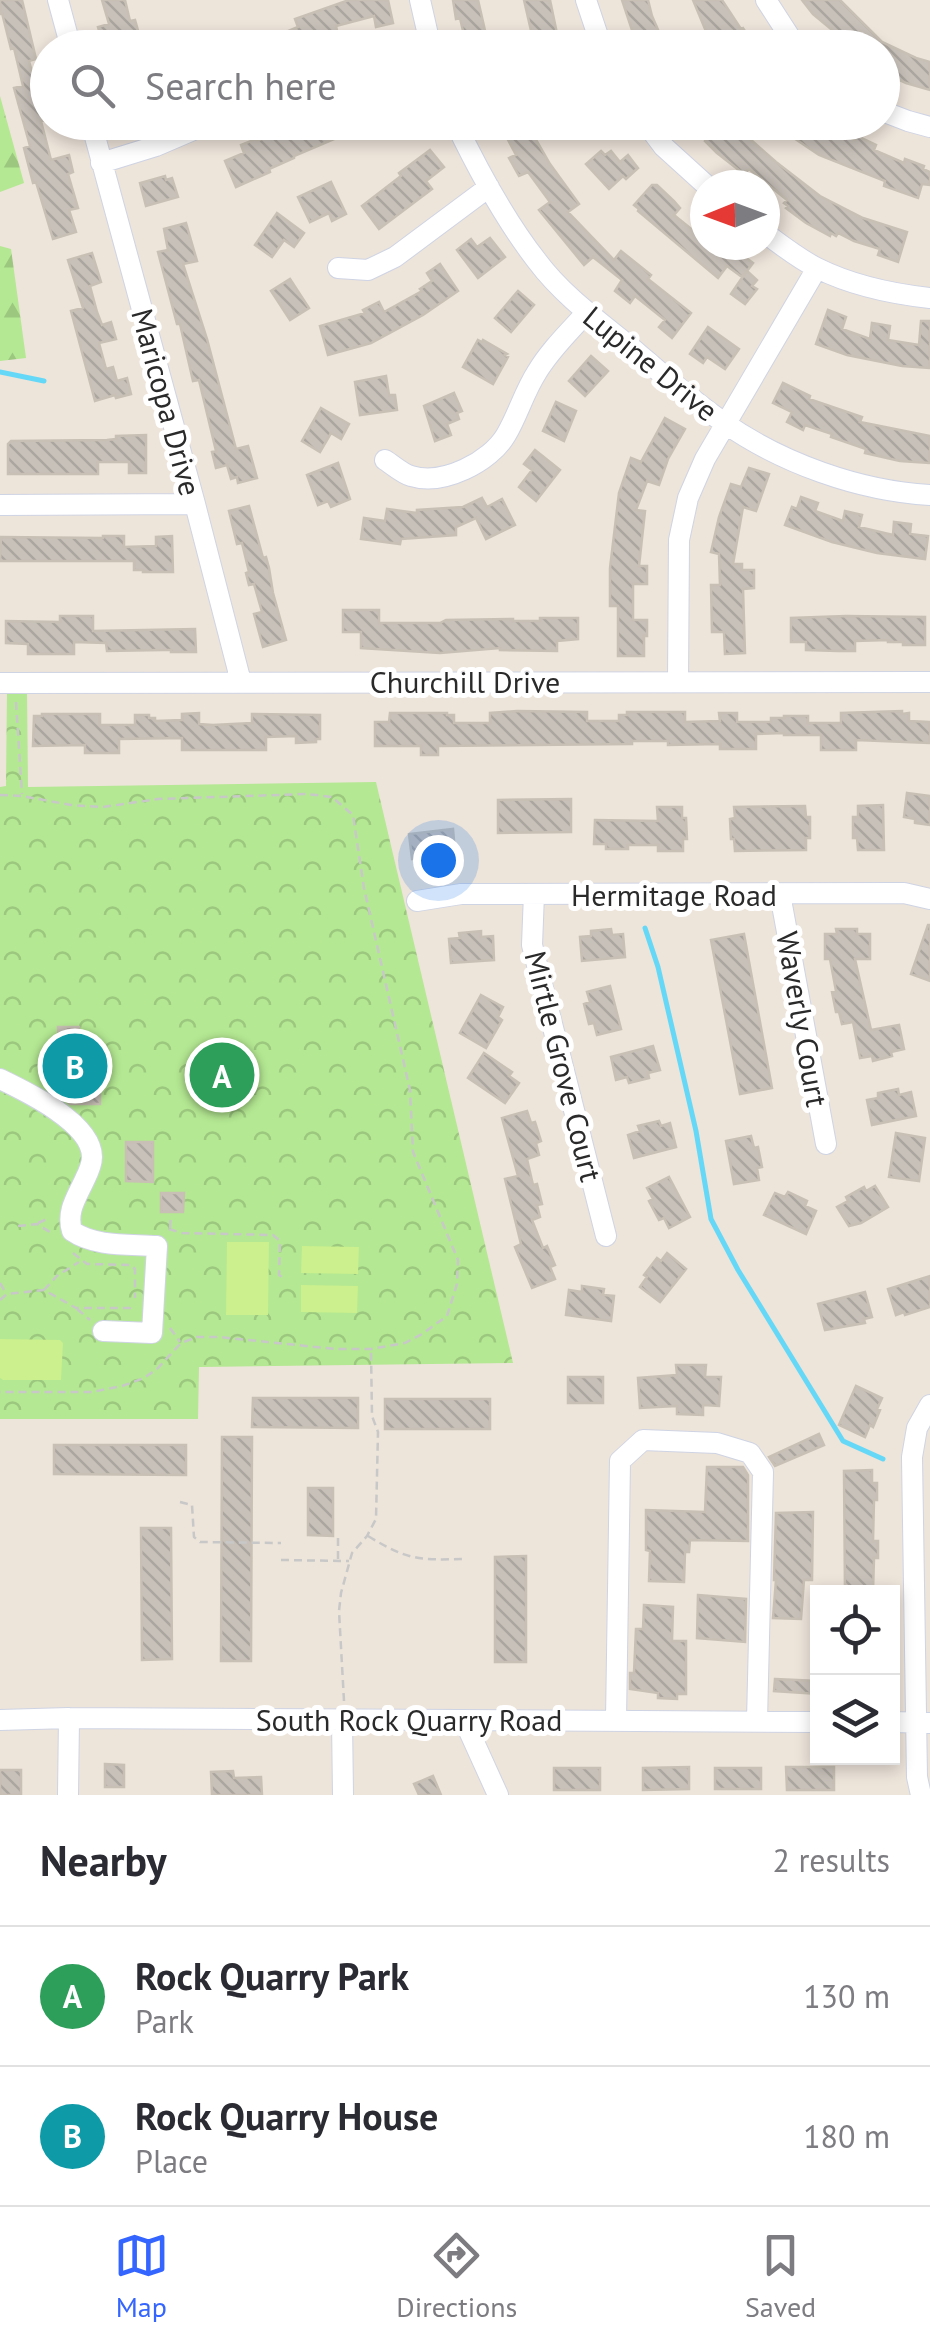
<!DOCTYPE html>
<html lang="en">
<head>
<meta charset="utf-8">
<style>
	body { margin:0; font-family:"PT Sans",sans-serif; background:#f7f7f7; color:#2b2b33 }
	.controls { position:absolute; right:30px; bottom:30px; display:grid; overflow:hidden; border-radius:0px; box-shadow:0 5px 15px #0003 }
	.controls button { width:90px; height:90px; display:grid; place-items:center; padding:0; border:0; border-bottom:2px solid #e1e1e2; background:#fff; color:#2b2b33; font:50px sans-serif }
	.compass { position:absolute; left:690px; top:170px; width:90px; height:90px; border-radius:50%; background:#fff; box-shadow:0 5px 15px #0003; rotate:269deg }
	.you { position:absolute; left:438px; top:860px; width:35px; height:35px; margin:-25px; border:8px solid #fff; border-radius:50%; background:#1a73e8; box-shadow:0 0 0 15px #1a73e833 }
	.badge { display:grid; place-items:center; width:65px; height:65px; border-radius:50%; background:#3565ff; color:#fff; font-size:32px; font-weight:700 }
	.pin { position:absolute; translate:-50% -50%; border:5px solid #fff; box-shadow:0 2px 10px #0006 }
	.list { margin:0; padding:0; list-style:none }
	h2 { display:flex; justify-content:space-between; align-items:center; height:130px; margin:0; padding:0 40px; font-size:42px }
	h2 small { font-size:32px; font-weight:400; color:#7c7c81 }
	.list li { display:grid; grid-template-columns:65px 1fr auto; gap:30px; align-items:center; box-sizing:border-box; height:140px; padding:0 40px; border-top:2px solid #e1e1e2 }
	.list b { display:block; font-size:38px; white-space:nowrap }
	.list p { margin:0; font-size:32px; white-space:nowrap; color:#7c7c81 }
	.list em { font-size:32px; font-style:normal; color:#7c7c81 }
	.icon { flex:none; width:55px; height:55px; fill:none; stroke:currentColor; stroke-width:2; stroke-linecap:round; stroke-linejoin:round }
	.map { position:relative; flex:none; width:930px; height:1795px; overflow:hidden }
	.search { position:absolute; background:#fff; box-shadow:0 5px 15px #0003; left:30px; right:30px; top:30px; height:110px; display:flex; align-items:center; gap:25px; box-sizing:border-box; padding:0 35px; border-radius:55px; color:#7c7c81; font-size:38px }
	.sheet { height:410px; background:#fff }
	nav { display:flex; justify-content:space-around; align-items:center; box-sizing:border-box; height:140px; border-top:2px solid #e1e1e2; background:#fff; font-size:28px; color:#7c7c81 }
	nav a { display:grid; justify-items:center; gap:5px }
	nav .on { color:#3565ff }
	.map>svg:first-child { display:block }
	.forest { fill:url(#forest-firs) }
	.park { fill:url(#park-crowns) }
	.pitch { fill:#cbf08d }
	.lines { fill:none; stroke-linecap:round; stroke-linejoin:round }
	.stream { stroke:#65d8f7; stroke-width:5 }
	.building { fill:url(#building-back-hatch); stroke:#c8c0b4; stroke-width:2.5 }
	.minor-casing { stroke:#cfd4e4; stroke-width:22 }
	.path { stroke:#c8c8c8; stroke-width:2.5; stroke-dasharray:8 5; stroke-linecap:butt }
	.minor { stroke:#fff; stroke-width:20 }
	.labels { text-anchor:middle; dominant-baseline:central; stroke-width:10; stroke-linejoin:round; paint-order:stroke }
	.street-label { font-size:30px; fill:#2a2a2a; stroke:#fff }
</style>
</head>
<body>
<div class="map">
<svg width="930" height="1795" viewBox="0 0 930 1795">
	<defs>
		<pattern id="forest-firs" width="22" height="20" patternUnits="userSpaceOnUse" patternTransform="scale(2.5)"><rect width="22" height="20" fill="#b4e892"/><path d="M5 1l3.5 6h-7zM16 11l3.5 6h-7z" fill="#9bc77e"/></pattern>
		<pattern id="park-crowns" width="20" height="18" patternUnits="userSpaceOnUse" patternTransform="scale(2.5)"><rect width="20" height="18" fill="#b4e892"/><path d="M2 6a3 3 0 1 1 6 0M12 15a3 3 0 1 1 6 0" fill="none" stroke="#9bc77e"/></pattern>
		<pattern id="building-back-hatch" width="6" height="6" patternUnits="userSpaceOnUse" patternTransform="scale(2.5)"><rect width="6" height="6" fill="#c8c1ba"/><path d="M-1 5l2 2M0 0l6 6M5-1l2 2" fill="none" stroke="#aca6a0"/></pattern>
	</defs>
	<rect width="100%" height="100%" fill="#ede4da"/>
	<path class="forest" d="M0,96L24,183L0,192Z
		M0,246L11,249L26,358L0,361Z"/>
	<path class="park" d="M7,693H27L28,787L376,782L513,1363L199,1367L198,1419H0V787L6,786Z"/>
	<path class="pitch" d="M227,1242H269L268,1315H226Z
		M302,1246L359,1247L358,1274L301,1273Z
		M301,1285L358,1286L357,1313L301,1312Z
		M0,1339L60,1340L63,1343L61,1380H3L0,1378Z"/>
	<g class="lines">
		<path class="stream" d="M0,372L44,381
			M645,928L658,967L696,1131L711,1219L738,1270L843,1441L883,1459"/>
	</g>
	<path class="building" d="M0,0H22L36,59L29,61L41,104L48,102V120L41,121L51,160L69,155L73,172L68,174L78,208L69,210L76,232L53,239L36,182L33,183L24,148L30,146L14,88L23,86L14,48L11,49L2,13L0,14Z
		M102,0H125L130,21L135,20L143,48H114L113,41L103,44L98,27L109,24Z
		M349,0H388L393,23L376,27L374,16L336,26L338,35L332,37L333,40L311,48H248L298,27L295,19Z
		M453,0H478L489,48H467L460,18L456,19Z
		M524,0H550L560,48H535Z
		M622,0H648L652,16L666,48H635L631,38L634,36Z
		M693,0H722L741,29L743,28L753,43L746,48H718L705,29Z
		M802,0H840L882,42L916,58L930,62V90L906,83L891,76L882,92V48H843L828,32L831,29L813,14Z
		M287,122H372V123L294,156V158L269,169L270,172L236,187L225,161L244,153L241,145L256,139L257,141L288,128Z
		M526,122L550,164L579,204L568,212L614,260L621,251L651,275L648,279L691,313L672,338L659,327L665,320L635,296L630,303L615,291L622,280L593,257L584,265L539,210L550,202L528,172L519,176L509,158L516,155L505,134Z
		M696,122H731L776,162L820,196L863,218L907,232L898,262L878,255L880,249L854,241L838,233L836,236L831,233L830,236L806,223L786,208L788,206L784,203L787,200L749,169L744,174L717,153L705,141L707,138L704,135L707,133Z
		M770,122H826L823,127L855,140L857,136L876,145L874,150L904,163L905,159L924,166L923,169L930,172V185L922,184L918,198L884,186L885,181L819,155Z
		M430,150L444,167L426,181L432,189L379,229L362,206L401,176L399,173Z
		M601,151L605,155L611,151L620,162L628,155L638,168L626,179L623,176L609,189L586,164Z
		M165,176L166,180L172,178L178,197L146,206L140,183Z
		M331,182L346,214L332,221L329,213L310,222L298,197Z
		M652,185H657L674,201L680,208L674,215L705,240V245H729L753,263L747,271L757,280L752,286L757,289L745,304L731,294L746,272L742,277L727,266L718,278L638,211L639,209L634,205Z
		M277,213L304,233L294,247L284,240L272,257L255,245Z
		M186,223L197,261L183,264L207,339L236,449L248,446L257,478L238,483L237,477L231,479L227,465L216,468L212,452L216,451L199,380L193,381L180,324H177L158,252L168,250L164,229Z
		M490,238L505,257L478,278L457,250L471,239L477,247Z
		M92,253L101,282L90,286L97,312L102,325L111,322L116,339L99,343L106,369L113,367L117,381L127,378L131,394L116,398L115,395L95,401L71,311L83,308L68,260Z
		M440,264L458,291L423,315L371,343L328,355L320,326L365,313L363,310L379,302L384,312L422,291L420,289L432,281L427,273Z
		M290,279L309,308L290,320L271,291Z
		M518,291L534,305L511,332L495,318Z
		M828,310L846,317L842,329L870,339L872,323L890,326L888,340L919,345L921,321H930V368L902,366L847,355L816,344Z
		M708,327L739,349L725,369L707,357L703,363L690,354Z
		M478,340L482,342L483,340L507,354L505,355L508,357L493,384L463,367Z
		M591,356L608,371L585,396L569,381Z
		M386,376L389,395H395L397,410L360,415L355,382Z
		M783,383L810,396L809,399L862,417L860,422L930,436V463L900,461L865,453L866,449L831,437L832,434L805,425L803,430L787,422L792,412L773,403Z
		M454,393L462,411L457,413L459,419L447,424L451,435L435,441L424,406Z
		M556,402L576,411L564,441L543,431Z
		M321,408L349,424L341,439L331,433L320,452L302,441Z
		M665,418L685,429L668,459L659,485L647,481L636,510L645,511L639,566H647V584H633V620H647V636H644V656H618V606H610V568L619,493L631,458L641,462Z
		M146,435V473H129V462H98V474H8V444L11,441L107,440L116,439V436Z
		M535,450L560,470L536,501L519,487L532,470L524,464Z
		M338,463L350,499L331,507L328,501L318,505L307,475Z
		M749,468L769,474L756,511L743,507L733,564H742V570H754V588L743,589L745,653L725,654L724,632H712L711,585H720L719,554L711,552L719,517L731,484L741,487Z
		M801,497L818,503L815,511L843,521L845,511L862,515L859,527L893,535L894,522L911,524L910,534L928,536L925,559L877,553L832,542L785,525L792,507L797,509Z
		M482,498L487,507L502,499L515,525L486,539L476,518L456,527V535L401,539L400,544L361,539L364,518L385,521L387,509L417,513V510L463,507Z
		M249,506L263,558L266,557L269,568L273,593L286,640L263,647L254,614L262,612L254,584L249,585L246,573L249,572L242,543L237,544L229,511Z
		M103,536H124V547L156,546V537L172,536L173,572H143V570H134V561H0L1,537L103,538Z
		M343,610H379V623H440L446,620L513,619V621H540V618H578V639L557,641V651L500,650V648L440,653L361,648V632H343Z
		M60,616H93V631L195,629L196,652H171V650H163L107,651L106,643L74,642V654H28V644L6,643V621L60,622Z
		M846,616L925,617V645H903V642H888V640L855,641V651H838L806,650V642H791V618Z
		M517,711L587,712V721H619V715H627V712H685V722L720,721L719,713H737V722H771V718H784V716H808V723H841V713L902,711V714L909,713V721L930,722V743L856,740V750H821V735H784V733L756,734V749H720V744L668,745V741H632V744L438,746V755H421V746H375V722H389L390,713H447V715H454V723H490V713Z
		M199,713V724L213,725L252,723V714L320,715V739H316V742L296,743V736L266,737V750H182V738L119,739V753H85V745L33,746L34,716H42V714H100V725H135V715H149V718H155V721L182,720V714Z
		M907,793L930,796V825L915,823V819L904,817Z
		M571,799V832L498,833V800Z
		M883,805L884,850H858L857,838H853V817H858V806Z
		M805,806L806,817H810V838H806V850L735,851L734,839H731L730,819L735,818L734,807Z
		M657,807H682V818H686L687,839H683V851H658V845H628V849H606V844H594L595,820L658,821Z
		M453,829L455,852L444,854L445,860L425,862L424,857L412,859L409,834Z
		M928,925H930V981L911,974Z
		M611,929L612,935L623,934L625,957L582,961L580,937L591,936V931Z
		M836,929H857V934H870V959H855L871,1030L899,1025L904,1049L891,1052L892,1056L873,1061L872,1056L860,1058L853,1022L842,1024L839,1012H836L832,992L836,991L830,959H825V934H837Z
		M481,931V937L493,936L494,960L451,963L449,939L460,938L459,933Z
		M744,934L772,1088L740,1094L711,940Z
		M610,986L621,1029L597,1035L594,1023L589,1024L584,1004L590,1002L587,992Z
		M481,995L503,1007L498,1017L502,1020L486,1048L460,1033Z
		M58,1027H79V1034L90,1035L89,1084H100V1104H70L60,1096Z
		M653,1046L660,1070L648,1073L649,1078L629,1083L627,1077L616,1080L611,1057Z
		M484,1053L512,1072L509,1076L519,1083L505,1103L468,1078Z
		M898,1089L899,1095L911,1092L916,1116L872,1125L867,1100L878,1098V1093Z
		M527,1111L531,1123L535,1122L541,1141L536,1143L539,1155L527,1159L533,1185L537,1184L542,1204L537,1205L540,1217L532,1220L543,1248L547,1246L555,1265L550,1267L555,1279L532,1288L515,1247L521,1244L505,1179L518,1176L502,1118Z
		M659,1121L661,1126L670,1123L676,1147L634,1158L628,1135L640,1131L638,1126Z
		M896,1133L925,1138L919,1181L889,1177Z
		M751,1136L754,1148L758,1147L762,1167L757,1168L759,1180L734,1184L726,1141Z
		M126,1142H153V1182L126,1181Z
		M669,1177L690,1217L669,1228L664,1218L659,1220L649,1201L653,1199L647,1188Z
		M875,1186L888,1207L861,1223L849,1226L837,1207L848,1201L846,1197L864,1187L866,1191Z
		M788,1192L807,1201L805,1206L816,1211L806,1234L764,1215L775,1193L785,1197Z
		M161,1193H184L183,1212H161Z
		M667,1253L686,1269L660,1302L640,1287L647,1277L644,1275L657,1258L661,1261Z
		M930,1276V1307L905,1315L904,1312L896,1315L888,1289Z
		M582,1286L604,1289L603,1295L614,1296L611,1321L566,1315L569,1290L582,1292Z
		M865,1292L872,1317L864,1319L865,1323L825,1330L818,1304Z
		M676,1365H706L705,1377H721L719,1406L703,1405V1415L677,1414V1406L640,1408L638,1378L677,1375Z
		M568,1377H603V1403H568Z
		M856,1386L882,1398L877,1409L880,1410L873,1427L870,1425L865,1437L839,1425Z
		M253,1398H358V1428L252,1427Z
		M385,1399H490V1429H385Z
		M819,1434L824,1445L775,1466L769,1457Z
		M222,1437H252L251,1661H221Z
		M54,1445H186V1475L54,1474Z
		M707,1467H743L748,1475V1541L690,1540L689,1552H685L684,1582L649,1581L650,1551L646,1550V1510L705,1512Z
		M872,1470V1483H877V1500H874L873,1541H878V1558H874L873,1592H845L844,1471Z
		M308,1488H333V1536L308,1535Z
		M813,1512L812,1580H804L801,1619L773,1618L776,1580H774L776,1513Z
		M141,1528H171L172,1659L142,1660Z
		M526,1556V1662H495V1557Z
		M698,1595L746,1599L745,1642L697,1638Z
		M644,1605L673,1607L672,1641H686V1694H677V1699L658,1698V1693L630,1689V1673H634L636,1629H643Z
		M775,1679L818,1681V1694L774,1691Z
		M105,1764L124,1765V1787H105Z
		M689,1767V1789L643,1790V1768Z
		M786,1767H834V1790H787Z
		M554,1768H600V1790H554Z
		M715,1768H761V1789H715Z
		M0,1770H21V1795H0Z
		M233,1771L234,1778L261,1777L262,1795H212L211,1772Z
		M433,1776L441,1795H419L414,1784Z"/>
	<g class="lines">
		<g class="minor-casing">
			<path id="minor" d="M58,0L71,48
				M420,0L431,48
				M586,0L602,48
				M766,0L797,48
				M882,111L908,121L930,127
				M91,122L195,504L241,682
				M455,122C478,170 505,220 537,261C563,296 600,322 633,349C662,374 691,400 723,422C781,463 859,491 930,495
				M645,122L663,146L706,185
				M101,163L156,146L212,122
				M765,233C781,245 799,259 817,268C851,285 893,294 930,298
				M338,268L368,270L395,257L489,187
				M385,460C393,465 403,474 411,476C443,486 490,462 506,435C518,415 524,392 537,372C550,350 570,331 587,312
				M0,505L195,504
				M678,681L679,540L688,498L705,459L817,268
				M0,683L930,682
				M534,894L532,945L606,1236
				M780,894L826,1144
				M417,901L461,894L904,893L930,899
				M0,1079C27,1092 92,1123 92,1157C92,1164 88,1173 85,1179C77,1197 66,1211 72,1231C95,1247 129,1244 157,1246L152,1333L103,1331
				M342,1719L343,1795
				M0,1720L69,1718L818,1722
				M464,1720L498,1795
				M616,1720L620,1461L643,1440L717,1443L750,1453L763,1472L757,1721
				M892,1722L930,1723
				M68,1795L69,1718
				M921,1795L917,1777L912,1457L917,1428L930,1405"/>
		</g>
		<path class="path" d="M16,702L22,794
			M0,795L22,796L71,805L103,807L158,799L307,794L332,797L353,815L364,888L410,1090L413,1152L458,1260L457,1284L447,1316L422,1334L405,1343L371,1349H335L219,1337H197L181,1343L157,1369L144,1378L122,1386L92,1392H0
			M38,1223L47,1219
			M18,1226L37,1224L53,1234
			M170,1228L171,1215
			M169,1229L182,1233L273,1235L280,1241L279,1275L285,1279
			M73,1253L87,1264L131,1265L135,1269V1298
			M0,1283L6,1293
			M44,1290L57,1276L79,1262
			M0,1300L7,1294L44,1290L76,1308H130L133,1305
			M77,1309L90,1320
			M170,1328L180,1342
			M180,1502L192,1505L194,1537L200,1542L281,1543
			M368,1536C409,1561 419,1560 466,1559
			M338,1559V1533
			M281,1560L349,1561
			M344,1701L339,1611L341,1593L352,1553L367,1536L376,1519L378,1432L372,1416L371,1350"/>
		<use href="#minor" class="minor"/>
	</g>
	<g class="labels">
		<g class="street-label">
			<text transform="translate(651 363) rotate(39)">Lupine Drive</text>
			<text transform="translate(167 402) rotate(75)">Maricopa Drive</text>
			<text x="465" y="681">Churchill Drive</text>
			<text x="674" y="894">Hermitage Road</text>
			<text transform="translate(803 1019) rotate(80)">Waverly Court</text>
			<text transform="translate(564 1066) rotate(76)">Mirtle Grove Court</text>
			<text x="409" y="1719">South Rock Quarry Road</text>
		</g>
	</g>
</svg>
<div class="controls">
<button><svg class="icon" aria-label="locate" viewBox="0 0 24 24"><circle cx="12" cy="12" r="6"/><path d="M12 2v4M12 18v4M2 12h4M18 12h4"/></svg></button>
<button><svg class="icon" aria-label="layers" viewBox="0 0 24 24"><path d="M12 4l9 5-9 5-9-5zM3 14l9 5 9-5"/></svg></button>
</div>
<svg class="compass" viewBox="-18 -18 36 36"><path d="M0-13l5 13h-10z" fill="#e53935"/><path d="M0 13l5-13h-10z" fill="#7c7c81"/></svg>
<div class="you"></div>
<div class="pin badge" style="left:222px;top:1075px;background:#2e9e5b">A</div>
<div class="pin badge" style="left:75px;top:1066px;background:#0f9aa8">B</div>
<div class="search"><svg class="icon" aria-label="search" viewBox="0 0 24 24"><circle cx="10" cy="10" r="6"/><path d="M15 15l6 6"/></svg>Search here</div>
</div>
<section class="sheet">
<h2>Nearby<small>2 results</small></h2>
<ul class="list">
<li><span class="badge" style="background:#2e9e5b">A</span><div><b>Rock Quarry Park</b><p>Park</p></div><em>130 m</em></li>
<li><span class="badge" style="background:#0f9aa8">B</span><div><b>Rock Quarry House</b><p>Place</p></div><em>180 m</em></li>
</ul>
</section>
<nav>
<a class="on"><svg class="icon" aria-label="map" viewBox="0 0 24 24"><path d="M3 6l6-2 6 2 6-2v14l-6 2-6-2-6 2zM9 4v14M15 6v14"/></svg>Map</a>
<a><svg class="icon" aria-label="directions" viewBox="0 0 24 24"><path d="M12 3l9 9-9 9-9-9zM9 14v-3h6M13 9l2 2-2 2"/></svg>Directions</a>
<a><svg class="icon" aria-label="saved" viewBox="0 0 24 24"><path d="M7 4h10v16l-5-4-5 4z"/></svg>Saved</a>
</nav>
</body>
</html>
